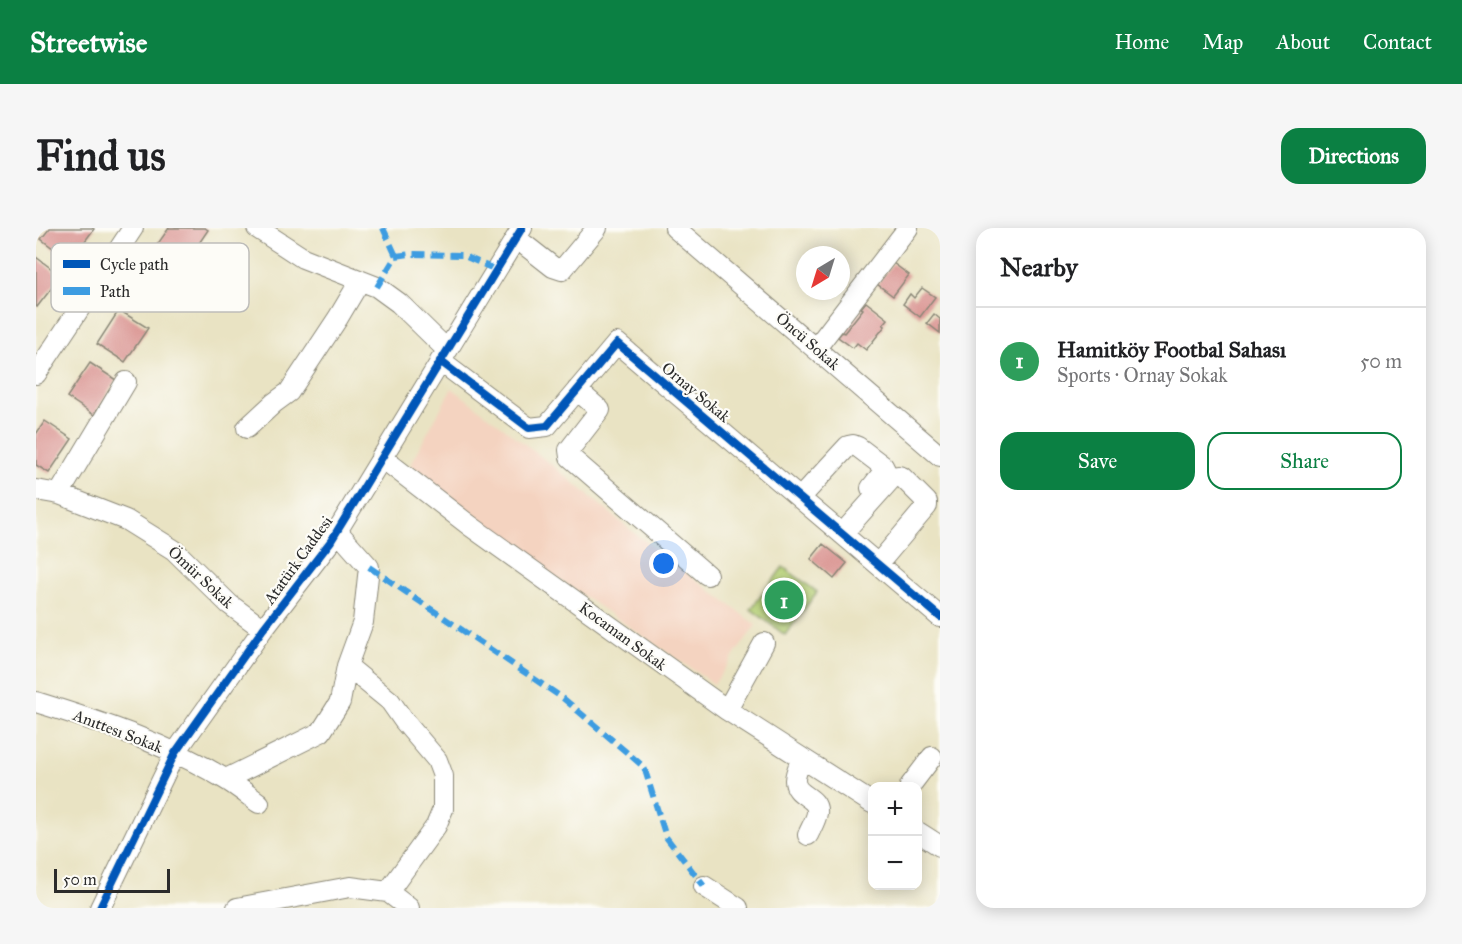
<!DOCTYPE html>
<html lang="en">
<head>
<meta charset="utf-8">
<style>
	body { margin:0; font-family:"IM FELL Great Primer",serif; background:#f6f6f6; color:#202124 }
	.controls { position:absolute; right:18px; bottom:18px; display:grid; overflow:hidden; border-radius:12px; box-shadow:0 3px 15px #0003 }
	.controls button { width:54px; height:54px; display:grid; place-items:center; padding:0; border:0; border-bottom:2px solid #e0e0e0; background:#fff; color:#202124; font:30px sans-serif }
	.compass { position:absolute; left:760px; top:18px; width:54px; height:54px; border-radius:50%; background:#fff; box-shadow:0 3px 15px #0003; rotate:218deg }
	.scale { position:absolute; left:18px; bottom:15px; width:116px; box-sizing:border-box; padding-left:6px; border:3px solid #2b2b2b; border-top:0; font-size:16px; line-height:21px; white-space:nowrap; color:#2b2b2b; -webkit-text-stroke:4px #fdfcf7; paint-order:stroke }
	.you { position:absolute; left:628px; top:336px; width:21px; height:21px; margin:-15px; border:4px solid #fff; border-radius:50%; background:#1a73e8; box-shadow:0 0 0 9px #1a73e833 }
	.badge { display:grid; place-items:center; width:39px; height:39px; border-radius:50%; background:#0b8043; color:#fff; font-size:20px; font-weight:700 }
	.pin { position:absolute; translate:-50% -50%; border:3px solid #fff; box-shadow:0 2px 6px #0006 }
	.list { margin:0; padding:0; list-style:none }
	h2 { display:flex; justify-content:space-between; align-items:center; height:78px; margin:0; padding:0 24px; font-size:26px }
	h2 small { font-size:20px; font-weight:400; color:#757577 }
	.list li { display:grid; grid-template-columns:39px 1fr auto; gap:18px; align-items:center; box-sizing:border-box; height:108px; padding:0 24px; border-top:2px solid #e0e0e0 }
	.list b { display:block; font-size:22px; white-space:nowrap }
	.list p { margin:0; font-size:20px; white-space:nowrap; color:#757577 }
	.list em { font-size:20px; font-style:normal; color:#757577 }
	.actions { display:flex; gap:12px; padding:18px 24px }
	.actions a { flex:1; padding:14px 0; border:2px solid #0b8043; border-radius:18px; text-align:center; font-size:21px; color:#0b8043 }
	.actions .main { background:#0b8043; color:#fff }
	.map { position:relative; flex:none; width:904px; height:680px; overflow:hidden; border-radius:18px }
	header { display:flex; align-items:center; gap:36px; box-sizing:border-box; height:84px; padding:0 30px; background:#0b8043; color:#fff }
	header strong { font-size:28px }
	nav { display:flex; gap:33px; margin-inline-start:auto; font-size:21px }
	.intro { display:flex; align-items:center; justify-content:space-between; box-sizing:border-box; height:144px; padding:0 36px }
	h1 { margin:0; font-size:42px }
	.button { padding:15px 27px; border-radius:18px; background:#0b8043; color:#fff; font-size:21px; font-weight:700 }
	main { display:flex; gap:36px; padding:0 36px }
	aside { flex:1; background:#fff; border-radius:18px; box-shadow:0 3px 15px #0003 }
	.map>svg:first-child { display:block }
	.built { fill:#f4d3c0 }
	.green { fill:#b3ce73; stroke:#6f7c4f; stroke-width:1.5 }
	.building { fill:#d9928f }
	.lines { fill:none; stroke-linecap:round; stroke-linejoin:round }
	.minor-casing { stroke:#8a8777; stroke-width:22 }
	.minor { stroke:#fff; stroke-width:20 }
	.quiet { stroke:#3d9ce1; stroke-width:6; stroke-dasharray:12 6; stroke-linecap:butt }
	.cycleway-casing { stroke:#fdfcf7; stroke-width:11 }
	.cycleway { stroke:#0057b8; stroke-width:8 }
	.labels { text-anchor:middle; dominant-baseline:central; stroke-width:4.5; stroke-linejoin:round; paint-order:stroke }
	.street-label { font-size:16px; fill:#2b2b2b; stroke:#fdfcf7 }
	.key { fill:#fdfcf7; stroke:#bebdba; stroke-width:1.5 }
	.key-label { font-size:16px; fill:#2b2b2b }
</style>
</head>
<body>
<header>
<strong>Streetwise</strong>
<nav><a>Home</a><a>Map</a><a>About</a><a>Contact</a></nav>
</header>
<div class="intro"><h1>Find us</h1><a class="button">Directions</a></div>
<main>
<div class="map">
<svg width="904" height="680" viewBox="0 0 904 680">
	<rect width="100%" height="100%" fill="#fdfcf7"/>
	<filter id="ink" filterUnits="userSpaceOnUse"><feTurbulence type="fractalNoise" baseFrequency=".0167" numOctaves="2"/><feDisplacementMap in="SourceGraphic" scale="12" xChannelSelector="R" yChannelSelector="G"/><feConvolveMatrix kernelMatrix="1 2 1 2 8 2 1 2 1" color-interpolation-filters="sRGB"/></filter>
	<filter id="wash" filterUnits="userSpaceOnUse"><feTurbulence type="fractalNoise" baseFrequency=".008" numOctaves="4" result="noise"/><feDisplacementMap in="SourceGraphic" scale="24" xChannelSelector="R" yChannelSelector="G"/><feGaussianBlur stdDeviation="1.35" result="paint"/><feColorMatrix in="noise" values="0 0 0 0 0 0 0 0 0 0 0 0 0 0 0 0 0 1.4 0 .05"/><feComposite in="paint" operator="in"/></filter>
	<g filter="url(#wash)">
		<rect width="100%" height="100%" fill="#e9e3c3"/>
		<path class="built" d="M416,160L516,237L597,304L720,397L678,456L512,344L374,237Z"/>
		<path class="green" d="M747,339L781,364L749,407L715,381Z"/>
		<g id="blocks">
			<path class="building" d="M14,0H56L58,1L34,33L5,11Z
				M133,0H169L172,2L149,36L121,17Z
				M0,29L25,48L1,79L0,78Z
				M857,35L873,47L857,68L841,56Z
				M886,60L899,69L884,89L867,76L874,66L878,70Z
				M830,74L852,91L847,97L849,98L830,122L821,115L817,120L802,109L806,104L808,105L827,81L825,80Z
				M83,82L112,100L89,134L61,116Z
				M898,86L904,91V105L891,95Z
				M54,135L80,152L58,187L31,169Z
				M9,193L36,211L13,245L0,237V206Z
				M787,316L811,335L798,351L775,331Z"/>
		</g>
	</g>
	<g filter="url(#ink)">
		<use href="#blocks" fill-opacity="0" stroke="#8a8777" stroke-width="1.5"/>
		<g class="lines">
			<g class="minor-casing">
				<path id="minor" d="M221,0L267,30L341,59L363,75L411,122
					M639,0L904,228
					M480,10L517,39L526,42L561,0
					M780,120L872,0
					M404,133L493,200L511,198L581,115L904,389
					M0,146L97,0
					M541,162L564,182L533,222L534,229L671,347
					M211,200L238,175L253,164L302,90L324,53
					M345,229L433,297L691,482L836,575
					M0,262L23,266L90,292L138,322L193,376L227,401
					M23,266L90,154
					M764,270L812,218L817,217L822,219L847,238L849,242L835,260
					M806,306L857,249L862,248L866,249L891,274V278L842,336
					M311,438L354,473L368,493L401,532L407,548V581L400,598L352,664
					M0,474C65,494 131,516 189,551C201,558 212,567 223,575
					M691,482L728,415
					M766,530C763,537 759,546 759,552C759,569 783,568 781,585C780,592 775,600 772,607
					M190,551L285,504L304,474L311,438L327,394L333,339L301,303
					M874,558L896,529
					M882,604L904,618
					M668,658L702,680
					M352,664L373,680
					M64,680L139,525L227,401L295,313L486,0
					M201,680L314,659L352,664"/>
			</g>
			<use href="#minor" class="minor"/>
			<path class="quiet" d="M347,0L360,28
				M341,59L360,28L374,26L426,27L460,42
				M333,339L528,471L608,539L630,609L668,658"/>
			<g class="cycleway-casing">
				<path id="cycleway" d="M404,133L493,200L511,198L581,115L904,389
					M64,680L139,525L227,401L295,313L486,0"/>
			</g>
			<use href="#cycleway" class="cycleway"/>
		</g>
	</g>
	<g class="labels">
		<g class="street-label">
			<text transform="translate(772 113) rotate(41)">Öncü Sokak</text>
			<text transform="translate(660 164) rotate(40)">Ornay Sokak</text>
			<text transform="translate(262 332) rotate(-54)">Atatürk Caddesi</text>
			<text transform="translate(165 349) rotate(43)">Ömür Sokak</text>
			<text transform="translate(587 408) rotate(36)">Kocaman Sokak</text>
			<text transform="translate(82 503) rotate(21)">Anıttesı Sokak</text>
		</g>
	</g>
	<rect x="15" y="15" width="198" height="69" rx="9" class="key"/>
	<rect x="27" y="32" width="27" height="8" fill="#0057b8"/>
	<rect x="27" y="59" width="27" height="8" fill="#3d9ce1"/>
	<g class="key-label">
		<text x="64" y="42">Cycle path</text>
		<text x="64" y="69">Path</text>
	</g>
</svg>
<div class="controls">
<button>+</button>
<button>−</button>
</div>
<svg class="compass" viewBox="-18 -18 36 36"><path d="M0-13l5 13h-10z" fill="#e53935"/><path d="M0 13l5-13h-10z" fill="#757577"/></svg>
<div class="scale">50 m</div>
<div class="you"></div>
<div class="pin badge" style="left:748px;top:372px;background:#2e9e5b">1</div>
</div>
<aside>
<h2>Nearby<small></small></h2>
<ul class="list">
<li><span class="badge" style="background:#2e9e5b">1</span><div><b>Hamitköy Footbal Sahası</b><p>Sports · Ornay Sokak</p></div><em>50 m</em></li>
</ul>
<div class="actions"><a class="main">Save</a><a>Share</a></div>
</aside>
</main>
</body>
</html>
